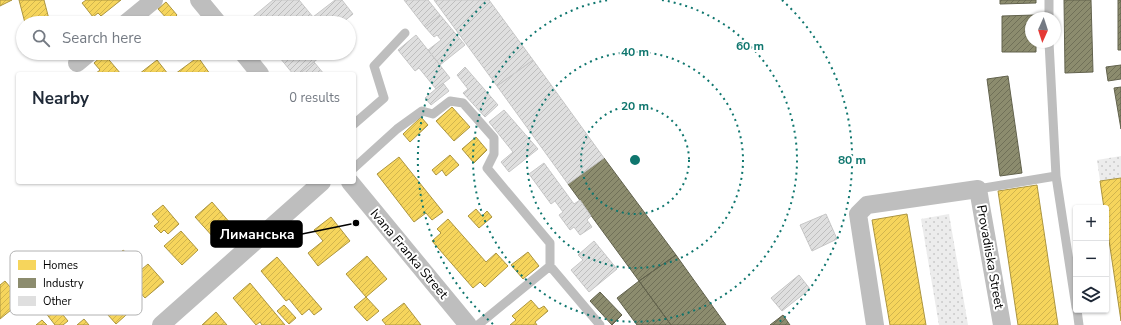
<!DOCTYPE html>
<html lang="en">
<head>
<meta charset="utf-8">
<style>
	body { margin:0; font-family:"Nunito Sans",sans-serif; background:#f6f6f7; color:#1f2937 }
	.controls { position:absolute; right:12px; bottom:12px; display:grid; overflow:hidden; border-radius:4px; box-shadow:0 1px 3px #0004 }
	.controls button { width:36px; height:36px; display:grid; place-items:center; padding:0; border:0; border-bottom:1px solid #e0e1e3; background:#fff; color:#1f2937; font:20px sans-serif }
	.compass { position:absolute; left:1025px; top:12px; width:36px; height:36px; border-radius:50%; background:#fff; box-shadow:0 1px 3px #0004; rotate:183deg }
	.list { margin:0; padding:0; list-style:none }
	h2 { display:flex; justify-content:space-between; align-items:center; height:52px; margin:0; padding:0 16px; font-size:17px }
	h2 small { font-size:13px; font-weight:400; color:#747a83 }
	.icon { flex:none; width:22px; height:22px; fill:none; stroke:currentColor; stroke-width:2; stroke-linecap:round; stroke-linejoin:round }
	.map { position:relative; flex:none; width:1121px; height:325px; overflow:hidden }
	.search { position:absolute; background:#fff; box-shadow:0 1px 3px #0004; left:16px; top:16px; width:340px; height:44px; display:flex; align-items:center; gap:10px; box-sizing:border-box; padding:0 14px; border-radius:22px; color:#747a83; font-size:15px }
	.panel { position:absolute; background:#fff; box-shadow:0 1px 3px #0004; left:16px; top:72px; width:340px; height:112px; border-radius:4px }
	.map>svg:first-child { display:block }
	.grass { fill:url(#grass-dots) }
	.homes { fill:url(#homes-hatch); stroke:#ac9540 }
	.industry { fill:url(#industry-hatch); stroke:#62624d }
	.building { fill:url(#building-hatch); stroke:#c7c7c7 }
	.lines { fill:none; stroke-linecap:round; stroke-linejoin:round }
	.service { stroke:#bebebe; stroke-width:9 }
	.minor { stroke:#bebebe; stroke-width:18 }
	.ring { fill:none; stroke:#0f766e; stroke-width:2; stroke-dasharray:2 4 }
	.labels { text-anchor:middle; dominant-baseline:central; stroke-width:4; stroke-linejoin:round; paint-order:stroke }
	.street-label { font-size:13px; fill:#000; stroke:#fff }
	.key { fill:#fff; stroke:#b2b2b2; stroke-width:1 }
	.key-label { font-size:11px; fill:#000 }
	.centre { fill:#0f766e; stroke:#fff; stroke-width:2 }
	.ring-label { font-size:12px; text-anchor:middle; font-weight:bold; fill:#0f766e; stroke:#fff; stroke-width:4; stroke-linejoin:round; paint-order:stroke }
	.leader { fill:none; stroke:#000; stroke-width:1.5 }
	.callout-dot { fill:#000; stroke:#fff; stroke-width:1.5 }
	.callout { fill:#000; stroke:#000; stroke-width:1.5 }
	.callout-label { font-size:14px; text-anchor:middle; font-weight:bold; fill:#fff }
</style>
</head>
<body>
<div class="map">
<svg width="1121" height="325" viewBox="0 0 1121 325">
	<defs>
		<pattern id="grass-dots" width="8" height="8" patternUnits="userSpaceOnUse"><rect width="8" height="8" fill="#ececec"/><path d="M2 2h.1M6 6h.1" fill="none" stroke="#c9c9c9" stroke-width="1.8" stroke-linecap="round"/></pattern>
		<pattern id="homes-hatch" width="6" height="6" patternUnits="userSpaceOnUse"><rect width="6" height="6" fill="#f6d55c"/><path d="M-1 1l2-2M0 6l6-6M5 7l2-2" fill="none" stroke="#d1b54e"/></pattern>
		<pattern id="industry-hatch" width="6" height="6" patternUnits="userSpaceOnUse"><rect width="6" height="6" fill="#8c8c6e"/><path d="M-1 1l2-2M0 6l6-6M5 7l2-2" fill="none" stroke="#707058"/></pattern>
		<pattern id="building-hatch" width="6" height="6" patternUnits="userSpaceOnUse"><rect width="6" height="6" fill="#dfdfdf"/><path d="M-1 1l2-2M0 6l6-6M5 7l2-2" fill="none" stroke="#bebebe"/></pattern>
	</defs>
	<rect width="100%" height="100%" fill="#fff"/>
	<path class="grass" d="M1121,156V321L1106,220V208H1104L1097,160Z
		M949,214L968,325H939L921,219Z"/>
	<path class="homes" d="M0,0H12L0,6Z
		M19,0H44L50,23H25Z
		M86,0H121L101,16L98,13L93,17L82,3Z
		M166,2L177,15L170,22L158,9Z
		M165,16L171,23H157Z
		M104,54L121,74H95L100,70L94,63Z
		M198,57L210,74H175Z
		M157,60L168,74H139Z
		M452,107L470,127L454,141L436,121Z
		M421,117L428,125L410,142L403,134Z
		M476,137L487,150L474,163L462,149Z
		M450,155L459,165L446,176L442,170L436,175L432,170Z
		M399,157L443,212L432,220L426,213L414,222L377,174Z
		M1121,178V321L1106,220V208H1104L1100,181Z
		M1037,185L1058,325H1018L998,191Z
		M212,202L231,224L214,238L195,217Z
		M163,205L179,224L168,234L164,230L161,233L154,226L159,222L152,214Z
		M476,209L482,216L487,211L492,217L479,228L468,216Z
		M907,214L926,325H890L872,220Z
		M331,217L350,241L318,266L308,253L323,241L314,230Z
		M448,219L486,262L496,253L508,266L485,287L480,282L473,288L432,241L441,233L437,229Z
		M181,231L198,250L182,265L164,246Z
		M123,250L138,262L128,274L113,262Z
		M528,252L539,266L523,279L511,265Z
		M367,256L387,279L366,297L346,274Z
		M277,257L322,309L314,315L309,309L302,315L289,299L286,301L261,271Z
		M148,264L164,282L145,298L129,280Z
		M5,281L22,301L0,319V285Z
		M111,281L135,307L116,324L99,305L107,298L100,290Z
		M250,283L285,325H262L260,322L256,325L233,298Z
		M366,297L379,311L367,321L354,307Z
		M60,300L68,310L63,315L68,321L63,325H55L45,312Z
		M531,300L539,309L544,306L548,311L535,322L537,325H510L516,320L512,316Z
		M404,303L421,325H386L382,320Z
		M284,305L296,318L289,324L277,311Z
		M216,312L227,325H202Z
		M84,319L89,325H77Z
		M42,320L47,325H36Z"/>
	<path class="industry" d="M1000,0H1036V3L1000,4Z
		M1064,0H1091L1093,72L1065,73Z
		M1118,0H1121V50H1118Z
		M1035,15V18H1031V42H1036V52H1002V16Z
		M1121,65V79L1108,81L1106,67Z
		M1008,76L1022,173L1000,176L987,79Z
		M1121,87V129L1114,88Z
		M604,158L676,255L639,281L568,184Z
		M676,255L726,325H671L639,281Z
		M639,281L671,325H637L617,298Z
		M600,292L622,315L612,325L590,301Z
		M783,315L790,325H770Z"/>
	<path class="building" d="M273,0H299L313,17L335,0H342L353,14L342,23H251L249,20Z
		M404,0H428L440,15L425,27Z
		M434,0H489L533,60L497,86Z
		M440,15L465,45L440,65L428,50L441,40L437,35L434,37L425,27Z
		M416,35L450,78L436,89L419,68L415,71L398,50Z
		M276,53H325L299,74H293Z
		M533,60L604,158L568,184L497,86Z
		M314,62L324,74H299Z
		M465,67L498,105L485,117L463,93L468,89L457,75Z
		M443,83L449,91L431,105L425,98Z
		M504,110L538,149L509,172L501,162L513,152L489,122Z
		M544,163L574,204L580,200L591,216L587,220L592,227L580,235L574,227L570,230L559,215L563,212L555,201L551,204L529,174Z
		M826,214L837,239L812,251L800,225Z
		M594,241L617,269L589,292L571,270L583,260L578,255Z
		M799,275L810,289L782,311L771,298Z"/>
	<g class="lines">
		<path class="service" d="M1049,0V18
			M1049,42L1056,176L1076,307
			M354,124L384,98L374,66L405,33
			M354,168L397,129L422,111L433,114L450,101L463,103L494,138V154L487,168L550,243V266
			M978,189L1056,176
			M1077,310L1079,325
			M478,325L550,266L600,325"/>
		<path class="minor" d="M199,0L218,23
			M126,23L154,0
			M243,53L260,74
			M77,63L89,53
			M350,182L468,325
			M161,325L322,182
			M875,325L858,214L867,205L978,189L1002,325"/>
	</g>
	<g class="ring">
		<circle cx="635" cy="160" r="54"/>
		<circle cx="635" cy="160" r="108"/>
		<path d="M662 0A162 162 0 1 1 608 0"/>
		<path d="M493 324A217 217 0 0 1 488 0M782 0A217 217 0 0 1 777 324"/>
	</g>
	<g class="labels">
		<g class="street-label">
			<text transform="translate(409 254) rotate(50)">Ivana Franka Street</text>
			<text transform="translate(990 257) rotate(80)">Provadiiska Street</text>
		</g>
	</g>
	<rect x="10" y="251" width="132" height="64" rx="6" class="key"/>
	<rect x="18" y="260" width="18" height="10" fill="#f6d55c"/>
	<rect x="18" y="278" width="18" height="10" fill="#8c8c6e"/>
	<rect x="18" y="296" width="18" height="10" fill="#dfdfdf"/>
	<g class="key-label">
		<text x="43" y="269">Homes</text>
		<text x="43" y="287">Industry</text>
		<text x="43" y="305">Other</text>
	</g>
	<circle cx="635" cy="160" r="6" class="centre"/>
	<g class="ring-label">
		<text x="750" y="50">60 m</text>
		<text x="635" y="56">40 m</text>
		<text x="635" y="110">20 m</text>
		<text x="852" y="164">80 m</text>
	</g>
	<path class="leader" d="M356 223L302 234"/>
	<circle class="callout-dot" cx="356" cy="223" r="4"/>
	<rect class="callout" x="211" y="221" width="91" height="26" rx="4"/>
	<g class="callout-label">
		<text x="257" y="239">Лиманська</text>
	</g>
</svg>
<div class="controls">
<button>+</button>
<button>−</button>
<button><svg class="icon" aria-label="layers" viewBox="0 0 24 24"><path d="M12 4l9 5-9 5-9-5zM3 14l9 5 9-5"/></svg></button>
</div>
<svg class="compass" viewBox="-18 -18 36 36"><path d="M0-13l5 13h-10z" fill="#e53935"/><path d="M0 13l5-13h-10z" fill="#747a83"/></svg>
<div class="search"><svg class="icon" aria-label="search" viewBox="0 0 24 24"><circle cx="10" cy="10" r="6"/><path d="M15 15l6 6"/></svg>Search here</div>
<section class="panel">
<h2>Nearby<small>0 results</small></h2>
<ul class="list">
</ul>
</section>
</div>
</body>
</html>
